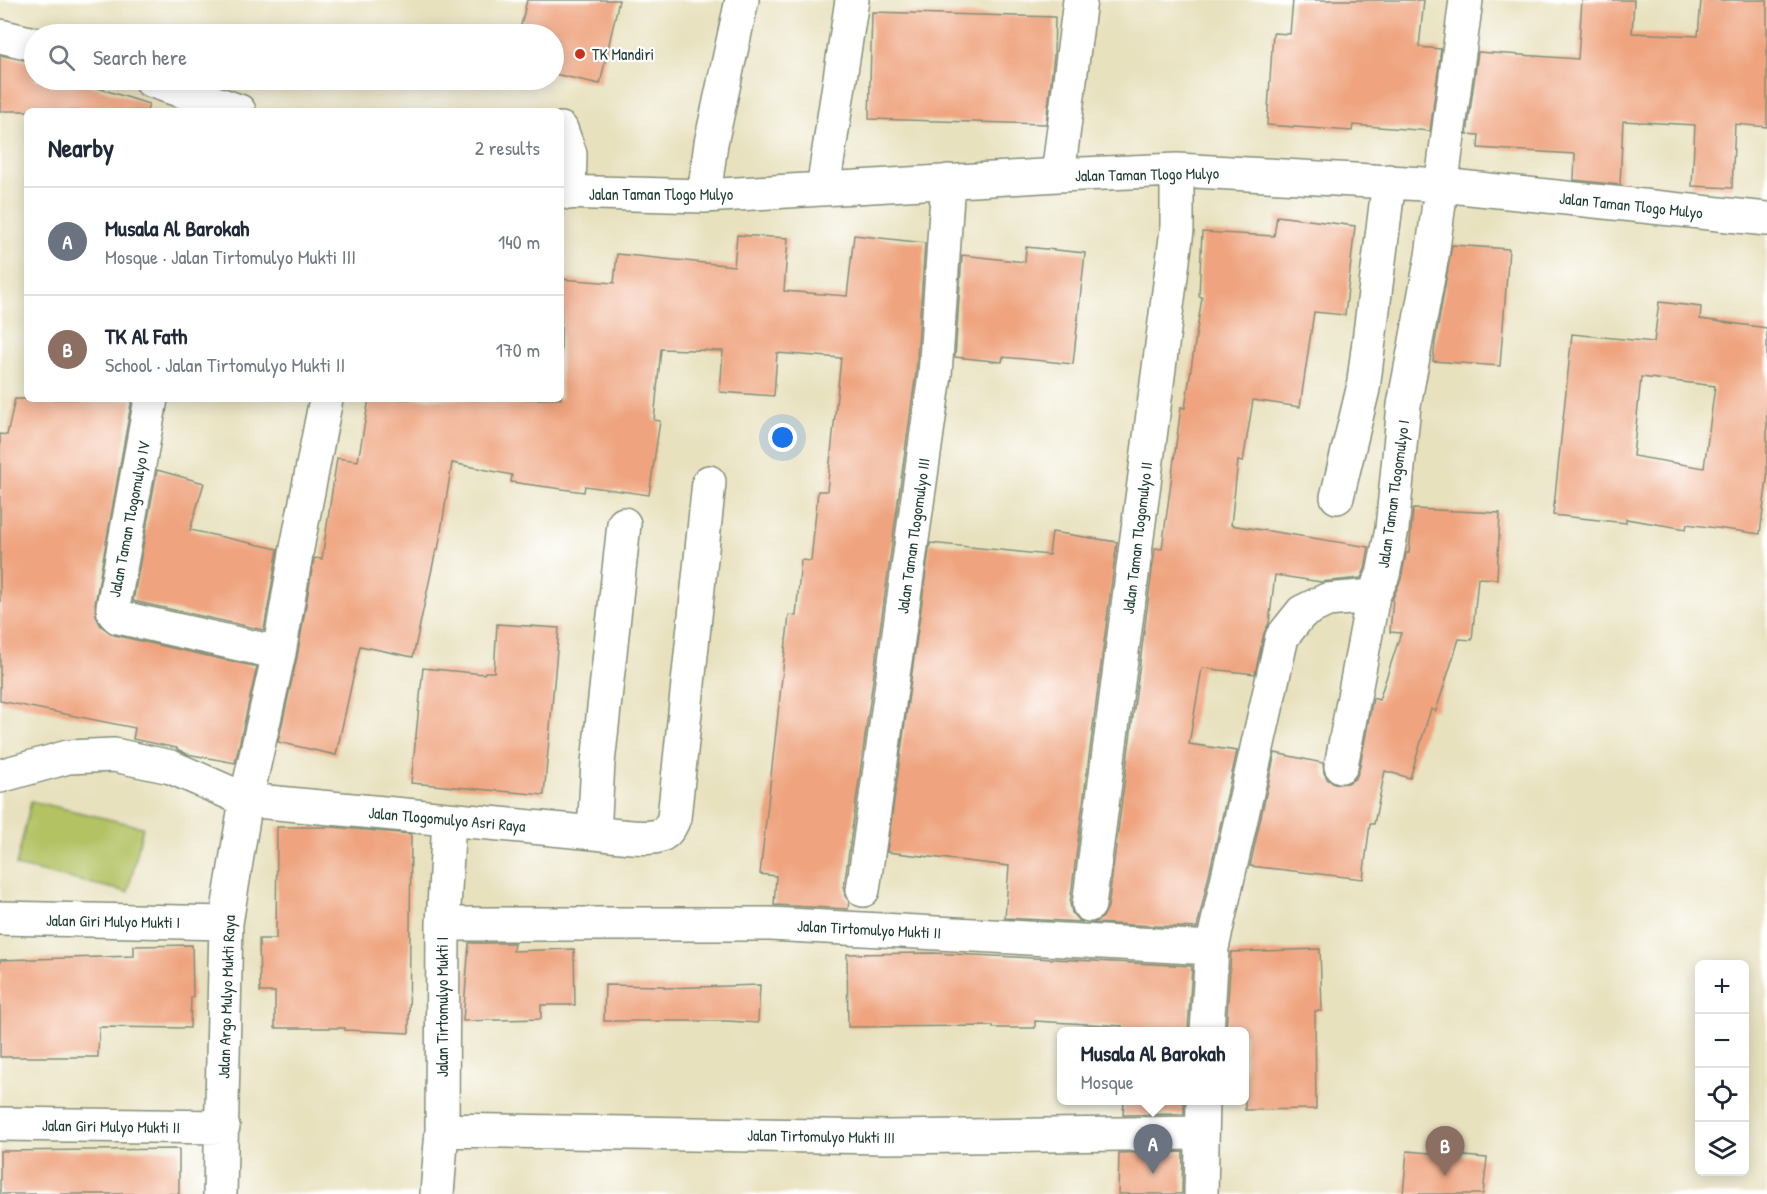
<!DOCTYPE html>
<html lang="en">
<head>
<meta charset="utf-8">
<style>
	body { margin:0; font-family:"Patrick Hand",sans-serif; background:#f6f6f7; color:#1f2937 }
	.controls { position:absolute; right:18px; bottom:18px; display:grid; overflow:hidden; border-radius:9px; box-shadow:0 3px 15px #0003 }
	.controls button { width:54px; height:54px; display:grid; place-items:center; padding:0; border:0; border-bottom:2px solid #e0e1e3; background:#fff; color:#1f2937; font:30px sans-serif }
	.you { position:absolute; left:783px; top:438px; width:21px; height:21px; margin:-15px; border:4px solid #fff; border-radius:50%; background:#1a73e8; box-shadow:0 0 0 9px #1a73e833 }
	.badge { display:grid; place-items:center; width:39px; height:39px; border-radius:50%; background:#c8321e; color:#fff; font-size:20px; font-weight:700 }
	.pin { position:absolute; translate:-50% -50px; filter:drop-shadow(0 2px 3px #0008) }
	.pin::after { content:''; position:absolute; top:32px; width:21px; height:18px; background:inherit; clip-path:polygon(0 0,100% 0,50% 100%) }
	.popup { position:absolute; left:1057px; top:1027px; width:192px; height:78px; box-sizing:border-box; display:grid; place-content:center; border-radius:9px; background:#fff; filter:drop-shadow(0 2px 4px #0005); font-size:20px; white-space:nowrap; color:#747a83 }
	.popup b { font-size:22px; color:#1f2937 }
	.popup::after { content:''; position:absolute; left:50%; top:100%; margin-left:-12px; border:12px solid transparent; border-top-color:#fff }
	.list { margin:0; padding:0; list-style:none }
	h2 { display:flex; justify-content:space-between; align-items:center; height:78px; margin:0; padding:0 24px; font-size:26px }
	h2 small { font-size:20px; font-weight:400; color:#747a83 }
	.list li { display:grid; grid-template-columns:39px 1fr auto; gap:18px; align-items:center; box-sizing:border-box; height:108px; padding:0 24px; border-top:2px solid #e0e1e3 }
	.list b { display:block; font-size:22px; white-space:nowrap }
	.list p { margin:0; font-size:20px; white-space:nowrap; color:#747a83 }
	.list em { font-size:20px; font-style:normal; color:#747a83 }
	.icon { flex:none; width:33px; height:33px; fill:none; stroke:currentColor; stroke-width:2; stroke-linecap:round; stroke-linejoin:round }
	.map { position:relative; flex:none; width:1767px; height:1194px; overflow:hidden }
	.search { position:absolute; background:#fff; box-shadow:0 3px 15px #0003; left:24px; top:24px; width:540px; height:66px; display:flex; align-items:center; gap:15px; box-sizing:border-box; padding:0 21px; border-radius:33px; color:#747a83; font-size:22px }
	.panel { position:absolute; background:#fff; box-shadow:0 3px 15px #0003; left:24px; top:108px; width:540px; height:294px; border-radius:9px }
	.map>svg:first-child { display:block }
	.green { fill:#b3c264; stroke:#69804c; stroke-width:1.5 }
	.building { fill:#efa47f; fill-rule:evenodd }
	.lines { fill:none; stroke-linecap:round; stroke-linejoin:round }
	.minor-casing { stroke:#848f79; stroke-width:36 }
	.minor { stroke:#fff; stroke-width:33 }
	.poi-dot { fill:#c8321e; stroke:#fff; stroke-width:2 }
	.labels { text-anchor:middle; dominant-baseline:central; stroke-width:4.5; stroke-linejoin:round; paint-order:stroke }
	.poi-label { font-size:16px; fill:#1f3d34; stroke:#fff; text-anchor:start }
	.street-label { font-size:16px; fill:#1f3d34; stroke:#fff }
</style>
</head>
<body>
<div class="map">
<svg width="1767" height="1194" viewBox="0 0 1767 1194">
	<rect width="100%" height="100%" fill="#fff"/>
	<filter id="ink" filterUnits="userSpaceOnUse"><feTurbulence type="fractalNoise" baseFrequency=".0167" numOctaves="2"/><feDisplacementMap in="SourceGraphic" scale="12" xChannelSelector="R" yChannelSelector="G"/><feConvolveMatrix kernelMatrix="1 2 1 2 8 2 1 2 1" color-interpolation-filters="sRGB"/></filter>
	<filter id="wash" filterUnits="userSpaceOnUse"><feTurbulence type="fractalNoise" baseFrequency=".008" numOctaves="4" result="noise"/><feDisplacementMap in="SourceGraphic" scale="24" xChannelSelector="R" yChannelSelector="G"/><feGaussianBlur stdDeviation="1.35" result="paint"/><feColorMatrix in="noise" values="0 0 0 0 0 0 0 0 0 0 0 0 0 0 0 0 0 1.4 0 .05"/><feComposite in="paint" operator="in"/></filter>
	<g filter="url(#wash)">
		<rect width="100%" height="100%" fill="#e8e1be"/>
		<path class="green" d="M31,801L143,827L128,892L16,866Z"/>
		<g id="blocks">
			<path class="building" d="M527,0H619L600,84L554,74V34H519Z
				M1293,0H1424L1419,47L1441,49L1430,131L1353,125L1352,131L1267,125L1273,33L1290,34Z
				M1582,0H1634L1632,33L1698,36L1701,0H1767V127L1735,124L1732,188L1692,186L1695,125L1623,121L1620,185L1574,180L1575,154L1478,148L1479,135L1467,134L1478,52L1578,59Z
				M872,12L1055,17L1054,55L1046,124L869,119Z
				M0,55L34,62V80H72L149,104L147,111H0Z
				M1277,216L1355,226L1345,315L1314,312L1300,407L1253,400L1243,462L1238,461L1231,525L1369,547L1365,569L1361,578L1321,582L1275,575L1269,623L1264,633L1255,674L1202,668L1189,744L1237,751L1197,928L1093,923L1103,917L1108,907L1155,548L1162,549L1181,407L1185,408L1202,297L1199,296L1202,232L1274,236Z
				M737,235L788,238L784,291L847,296L854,235L925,243L916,373L844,887L845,896L849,901L848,909L774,905L776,876L760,874L789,615L796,616L801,560L811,561L818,491H827L841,358L777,353L774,396L720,392L723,351L661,349L654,420L660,421L649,495L585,486L584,492L511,482L512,475L452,463L438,550H436L413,657L360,646L336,755L278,742L297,657L314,558L322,559L337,458L358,461L369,399H561V279L614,283L617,254L734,266Z
				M1452,245L1509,249L1500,366L1433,361L1435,343Z
				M1026,247L1085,253L1073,364L1003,357L1002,362L955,357L962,255L1025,262Z
				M1659,302L1701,307L1700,319L1767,328V479L1760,534L1687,524L1686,529L1626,519V523L1553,515L1572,334L1654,342ZM1641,377L1715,386L1704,468L1633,456Z
				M15,399H132L95,604L96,616L101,626L114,635L257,667L235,763L187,754L177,749V748L133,739L135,728L0,701V434L7,435Z
				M157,470L204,483L190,530L278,549L264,630L133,601Z
				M1413,509L1500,513L1497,579L1478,578L1472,640L1459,639L1436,711L1431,709L1410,778L1385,771L1374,824H1370L1363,879L1250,866L1275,753L1323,763L1324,773L1328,780L1337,784L1348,783L1356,778L1359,770L1373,698L1379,700L1401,633L1390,632L1393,598L1401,579L1406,553H1409Z
				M1052,532L1117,542L1070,903L1072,913L1077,919L1083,922L1005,918L1009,866L887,852L930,543L1049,555Z
				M497,624L559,628L544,795L411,783L423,668L484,674L485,672H494Z
				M277,827H332L411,834L409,1033L345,1030V1028H275V992H260L259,939H276Z
				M469,943H514L513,951L574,949L575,1005H541V1019L463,1021Z
				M192,945L193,997H191L190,1028L99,1027L98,1057H0V960L134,956V946Z
				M1320,949L1322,1011H1315L1316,1109L1245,1110V1032H1226L1231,952Z
				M933,953L1192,966L1188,1031L1122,1030V1026L1035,1021V1028H993V1026L848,1027L847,954Z
				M605,985L664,986V988L760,985L758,1023L728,1021H604Z
				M1124,1101H1184V1114L1123,1115Z
				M179,1149V1194H0V1151Z
				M1407,1151L1487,1158L1483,1194H1403Z
				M1183,1152L1182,1194H1118L1119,1153Z"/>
		</g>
	</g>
	<g filter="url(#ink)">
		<use href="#blocks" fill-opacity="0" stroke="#848f79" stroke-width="1.5"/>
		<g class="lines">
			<g class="minor-casing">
				<path id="minor" d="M0,36L34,44
					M150,80L239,111
					M561,129L570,154L569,193
					M1058,175L1080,0
					M823,189L852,0
					M561,192L704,196L1058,175L1177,170L1441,185L1767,219
					M704,196L711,143L742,0
					M151,399L113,607L114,613L118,617L279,653
					M1337,497L1363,389L1389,181
					M1341,766L1373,596
					M0,776L68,757L114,755L171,767L246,800L594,833L598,763L624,524
					M594,833C611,835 643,840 658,836C667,834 671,826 674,818L709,482
					M863,890L935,375L948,181
					M1089,905L1177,230V170
					M0,918L226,923
					M443,924H770L1212,948
					M1207,1032L1212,948L1282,637L1302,612L1327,600L1373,596L1383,575L1392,529L1404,405L1432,256L1466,0
					M0,1124L223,1127
					M442,1130L888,1137L1201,1133
					M220,1194L226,923L246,800L279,653L297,548L326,399
					M437,1194L442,1130L443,924L449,820
					M1201,1194L1203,1100"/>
			</g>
			<use href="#minor" class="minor"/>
		</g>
	</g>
	<circle class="poi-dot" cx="580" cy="54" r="6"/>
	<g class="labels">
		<g class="poi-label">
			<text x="592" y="54">TK Mandiri</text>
		</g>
		<g class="street-label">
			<text transform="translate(1147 174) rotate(-1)">Jalan Taman Tlogo Mulyo</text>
			<text x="661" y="194">Jalan Taman Tlogo Mulyo</text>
			<text transform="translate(1631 205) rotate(6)">Jalan Taman Tlogo Mulyo</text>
			<text transform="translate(1393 494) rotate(-82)">Jalan Taman Tlogomulyo I</text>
			<text transform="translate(129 519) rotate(-79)">Jalan Taman Tlogomulyo IV</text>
			<text transform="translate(913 536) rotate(-82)">Jalan Taman Tlogomulyo III</text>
			<text transform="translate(1137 538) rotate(-83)">Jalan Taman Tlogomulyo II</text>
			<text transform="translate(447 819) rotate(5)">Jalan Tlogomulyo Asri Raya</text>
			<text transform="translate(113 921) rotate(1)">Jalan Giri Mulyo Mukti I</text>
			<text transform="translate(869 929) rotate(3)">Jalan Tirtomulyo Mukti II</text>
			<text transform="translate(226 997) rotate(-88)">Jalan Argo Mulyo Mukti Raya</text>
			<text transform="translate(442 1007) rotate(-90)">Jalan Tirtomulyo Mukti I</text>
			<text transform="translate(111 1126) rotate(1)">Jalan Giri Mulyo Mukti II</text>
			<text transform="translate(821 1136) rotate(1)">Jalan Tirtomulyo Mukti III</text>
		</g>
	</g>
</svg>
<div class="controls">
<button>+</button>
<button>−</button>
<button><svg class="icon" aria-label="locate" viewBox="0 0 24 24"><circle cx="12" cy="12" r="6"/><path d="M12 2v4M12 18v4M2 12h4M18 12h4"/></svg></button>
<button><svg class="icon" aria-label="layers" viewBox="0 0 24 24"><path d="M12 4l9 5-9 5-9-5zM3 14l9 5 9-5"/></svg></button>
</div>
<div class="you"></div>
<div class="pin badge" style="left:1153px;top:1174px;background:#6b7280">A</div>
<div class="popup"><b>Musala Al Barokah</b>Mosque</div>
<div class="pin badge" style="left:1445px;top:1176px;background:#8d6e63">B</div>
<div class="search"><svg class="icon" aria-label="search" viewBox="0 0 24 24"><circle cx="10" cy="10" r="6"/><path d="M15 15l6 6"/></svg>Search here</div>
<section class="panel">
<h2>Nearby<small>2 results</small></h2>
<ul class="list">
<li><span class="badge" style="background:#6b7280">A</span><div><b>Musala Al Barokah</b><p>Mosque · Jalan Tirtomulyo Mukti III</p></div><em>140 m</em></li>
<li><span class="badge" style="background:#8d6e63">B</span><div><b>TK Al Fath</b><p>School · Jalan Tirtomulyo Mukti II</p></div><em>170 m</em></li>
</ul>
</section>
</div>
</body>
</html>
